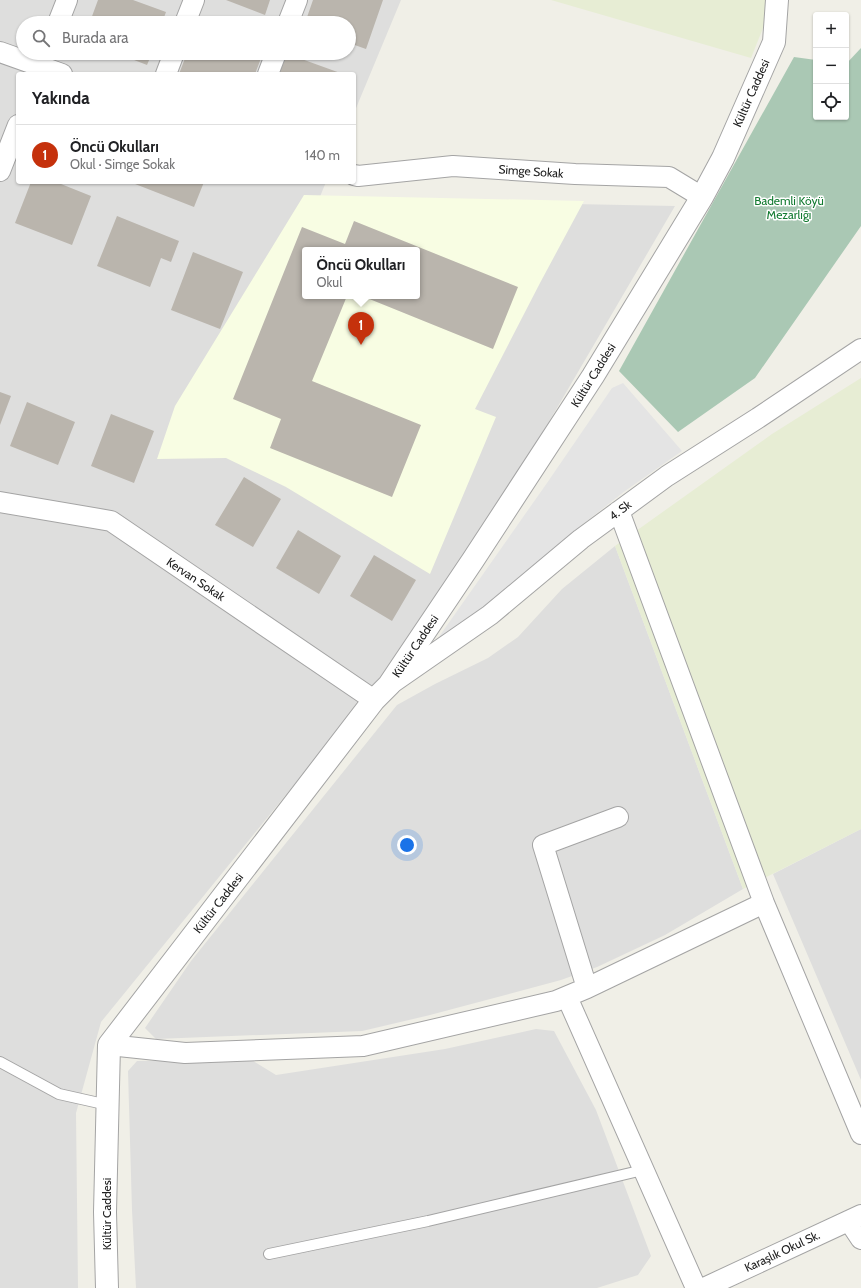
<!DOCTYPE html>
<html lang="tr">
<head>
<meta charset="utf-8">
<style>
	body { margin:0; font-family:Cabin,sans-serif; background:#f2f2f2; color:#202124 }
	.controls { position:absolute; right:12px; top:12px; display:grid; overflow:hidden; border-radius:4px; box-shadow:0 1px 3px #0004 }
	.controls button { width:36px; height:36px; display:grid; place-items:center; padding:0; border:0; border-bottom:1px solid #e0e0e0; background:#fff; color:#202124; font:20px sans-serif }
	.you { position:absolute; left:407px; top:845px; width:14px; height:14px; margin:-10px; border:3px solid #fff; border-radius:50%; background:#1a73e8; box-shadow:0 0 0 6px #1a73e833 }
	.badge { display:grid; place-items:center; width:26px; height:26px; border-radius:50%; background:#c5310c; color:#fff; font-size:13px; font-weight:700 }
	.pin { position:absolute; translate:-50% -33px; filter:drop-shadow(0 1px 2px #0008) }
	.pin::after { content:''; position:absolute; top:21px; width:14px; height:12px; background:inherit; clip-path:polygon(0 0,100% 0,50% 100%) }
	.popup { position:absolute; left:302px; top:247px; width:118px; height:52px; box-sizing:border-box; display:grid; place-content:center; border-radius:4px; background:#fff; filter:drop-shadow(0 1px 3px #0005); font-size:13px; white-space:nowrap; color:#757577 }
	.popup b { font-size:15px; color:#202124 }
	.popup::after { content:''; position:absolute; left:50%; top:100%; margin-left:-8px; border:8px solid transparent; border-top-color:#fff }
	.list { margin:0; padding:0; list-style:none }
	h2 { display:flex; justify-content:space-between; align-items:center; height:52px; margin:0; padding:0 16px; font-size:17px }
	h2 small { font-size:13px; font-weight:400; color:#757577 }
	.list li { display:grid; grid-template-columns:26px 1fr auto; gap:12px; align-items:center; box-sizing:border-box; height:60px; padding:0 16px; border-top:1px solid #e0e0e0 }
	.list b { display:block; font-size:15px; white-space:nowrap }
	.list p { margin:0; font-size:13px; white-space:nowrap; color:#757577 }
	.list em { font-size:13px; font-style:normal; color:#757577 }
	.icon { flex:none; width:22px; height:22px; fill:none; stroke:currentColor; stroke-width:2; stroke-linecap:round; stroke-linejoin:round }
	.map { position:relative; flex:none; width:861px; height:1288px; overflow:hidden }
	.search { position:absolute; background:#fff; box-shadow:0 1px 3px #0004; left:16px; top:16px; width:340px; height:44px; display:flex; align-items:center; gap:10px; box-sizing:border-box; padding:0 14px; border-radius:22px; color:#757577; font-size:15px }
	.panel { position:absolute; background:#fff; box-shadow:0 1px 3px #0004; left:16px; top:72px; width:340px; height:112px; border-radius:4px }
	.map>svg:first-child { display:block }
	.residential { fill:#dededd; fill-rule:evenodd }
	.education { fill:#f8fde3; fill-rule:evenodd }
	.farmland { fill:#e7edd4 }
	.cemetery { fill:#aac8b4 }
	.parking { fill:#e4e4e4 }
	.building { fill:#bab5ad }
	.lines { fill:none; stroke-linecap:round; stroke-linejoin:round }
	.service-casing { stroke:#a4a4a4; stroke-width:12 }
	.minor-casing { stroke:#a4a4a4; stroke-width:22 }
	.tertiary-casing { stroke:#a4a4a4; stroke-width:24 }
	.service { stroke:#fff; stroke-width:10 }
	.minor { stroke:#fff; stroke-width:20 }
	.tertiary { stroke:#fff; stroke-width:22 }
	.labels { text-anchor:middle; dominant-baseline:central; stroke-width:3; stroke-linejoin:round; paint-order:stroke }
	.street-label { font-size:12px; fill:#202020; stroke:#fff }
	.park-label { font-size:12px; fill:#127a30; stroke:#fff }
</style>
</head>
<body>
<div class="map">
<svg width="861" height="1288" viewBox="0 0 861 1288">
	<rect width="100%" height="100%" fill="#f0efe7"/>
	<path class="residential" d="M0,0H401L354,113V74H18V182H326L319,199L675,206L446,598L101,1022L76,1113L78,1288H0ZM23,23H349V53H23ZM305,250H417V296H305Z
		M615,546L743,889L665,935L597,967L561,980L430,1015L362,1031L156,1039L145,1028L191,961L397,705L435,684L488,658L518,637L562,589Z
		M861,829V1080L773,874Z
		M536,1029L554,1031L596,1110L651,1256L638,1275L597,1288H136L132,1210L128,1071L137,1061L250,1059L276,1075L445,1049Z"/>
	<path class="education" d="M304,195L584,201L540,283L475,409L496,417L430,574L286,487L226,458L157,459L175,406ZM305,250H417V296H305Z"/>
	<path class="farmland" d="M551,0H766L765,23L751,58Z
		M861,378V829L743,889L615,546L772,434Z"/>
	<path class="cemetery" d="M861,48V226L755,378L678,432L619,371L794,57L816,60V117H846V64Z"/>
	<path class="parking" d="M623,383L682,451L625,491L573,532L464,624L429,651L547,483L612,388Z"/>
	<path class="building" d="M98,0H133L166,12L162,23H102L91,19Z
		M226,0H270L265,15Z
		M313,0H383L366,49L349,43V23H305Z
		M116,53H152L147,65Z
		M187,53H263L255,74H179Z
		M285,53L343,74H278Z
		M31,182H56L91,196L72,245L15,223Z
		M130,182H204L194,207Z
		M117,216L179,241L171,262L161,258L150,287L97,266Z
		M354,221L518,287L493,349L362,296H417V250H305V296H347L312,381L421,425L392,497L270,448L281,419L233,399L302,227L345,244Z
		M193,252L243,272L220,329L171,310Z
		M0,392L11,396L0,425Z
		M27,402L75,422L58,465L10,446Z
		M111,414L154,431L134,483L91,466Z
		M244,477L281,499L253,547L215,525Z
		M298,530L341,556L319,594L276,568Z
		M374,555L416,580L392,621L350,596Z"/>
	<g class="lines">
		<g class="service-casing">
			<path id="service" d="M0,1062L59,1094L108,1105
				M269,1254L428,1221L643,1170"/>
		</g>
		<g class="minor-casing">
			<path id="minor" d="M58,23L67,0
				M185,23L194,0
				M288,23L297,0
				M0,52L62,74
				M166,74L174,53
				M268,74L276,53
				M0,171L18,125
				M354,175L358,176L453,166L575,174L669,177L702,197
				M0,502L111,521L374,700
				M619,511L764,903L861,1134
				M392,683L490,615L581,539L667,476L758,418L861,349
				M587,988L543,845L618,817
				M567,997L696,1288
				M109,1045L185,1053L363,1046L556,1001L587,988L764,903
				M849,1221L861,1239
				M704,1288L861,1215"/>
		</g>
		<g class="tertiary-casing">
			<path id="tertiary" d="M107,1288L105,1212L109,1045L374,700L389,685L473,560L593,376L702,197L723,158L774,42L777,0"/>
		</g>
		<use href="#service" class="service"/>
		<use href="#minor" class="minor"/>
		<use href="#tertiary" class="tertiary"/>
	</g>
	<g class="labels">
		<g class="street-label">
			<text transform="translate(751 93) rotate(-66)">Kültür Caddesi</text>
			<text transform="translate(531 171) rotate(4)">Simge Sokak</text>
			<text transform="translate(593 375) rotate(-58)">Kültür Caddesi</text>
			<text transform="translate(620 510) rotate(-37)">4. Sk</text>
			<text transform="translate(196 579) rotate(34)">Kervan Sokak</text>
			<text transform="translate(415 646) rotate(-56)">Kültür Caddesi</text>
			<text transform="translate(218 903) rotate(-52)">Kültür Caddesi</text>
			<text transform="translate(106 1214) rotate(-90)">Kültür Caddesi</text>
			<text transform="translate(782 1251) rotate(-25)">Karaşlık Okul Sk.</text>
		</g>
		<g class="park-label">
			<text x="789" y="200">Bademli Köyü<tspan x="789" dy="14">Mezarlığı</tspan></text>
		</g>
	</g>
</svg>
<div class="controls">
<button>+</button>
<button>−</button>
<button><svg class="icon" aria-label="locate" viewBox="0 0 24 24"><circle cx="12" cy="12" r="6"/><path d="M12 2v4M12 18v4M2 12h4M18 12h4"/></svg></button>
</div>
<div class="you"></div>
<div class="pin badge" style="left:361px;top:345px">1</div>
<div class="popup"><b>Öncü Okulları</b>Okul</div>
<div class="search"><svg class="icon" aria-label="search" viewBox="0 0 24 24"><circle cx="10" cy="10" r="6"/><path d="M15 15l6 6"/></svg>Burada ara</div>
<section class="panel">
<h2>Yakında<small></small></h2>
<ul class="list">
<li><span class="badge">1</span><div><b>Öncü Okulları</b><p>Okul · Simge Sokak</p></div><em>140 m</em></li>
</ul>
</section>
</div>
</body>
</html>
